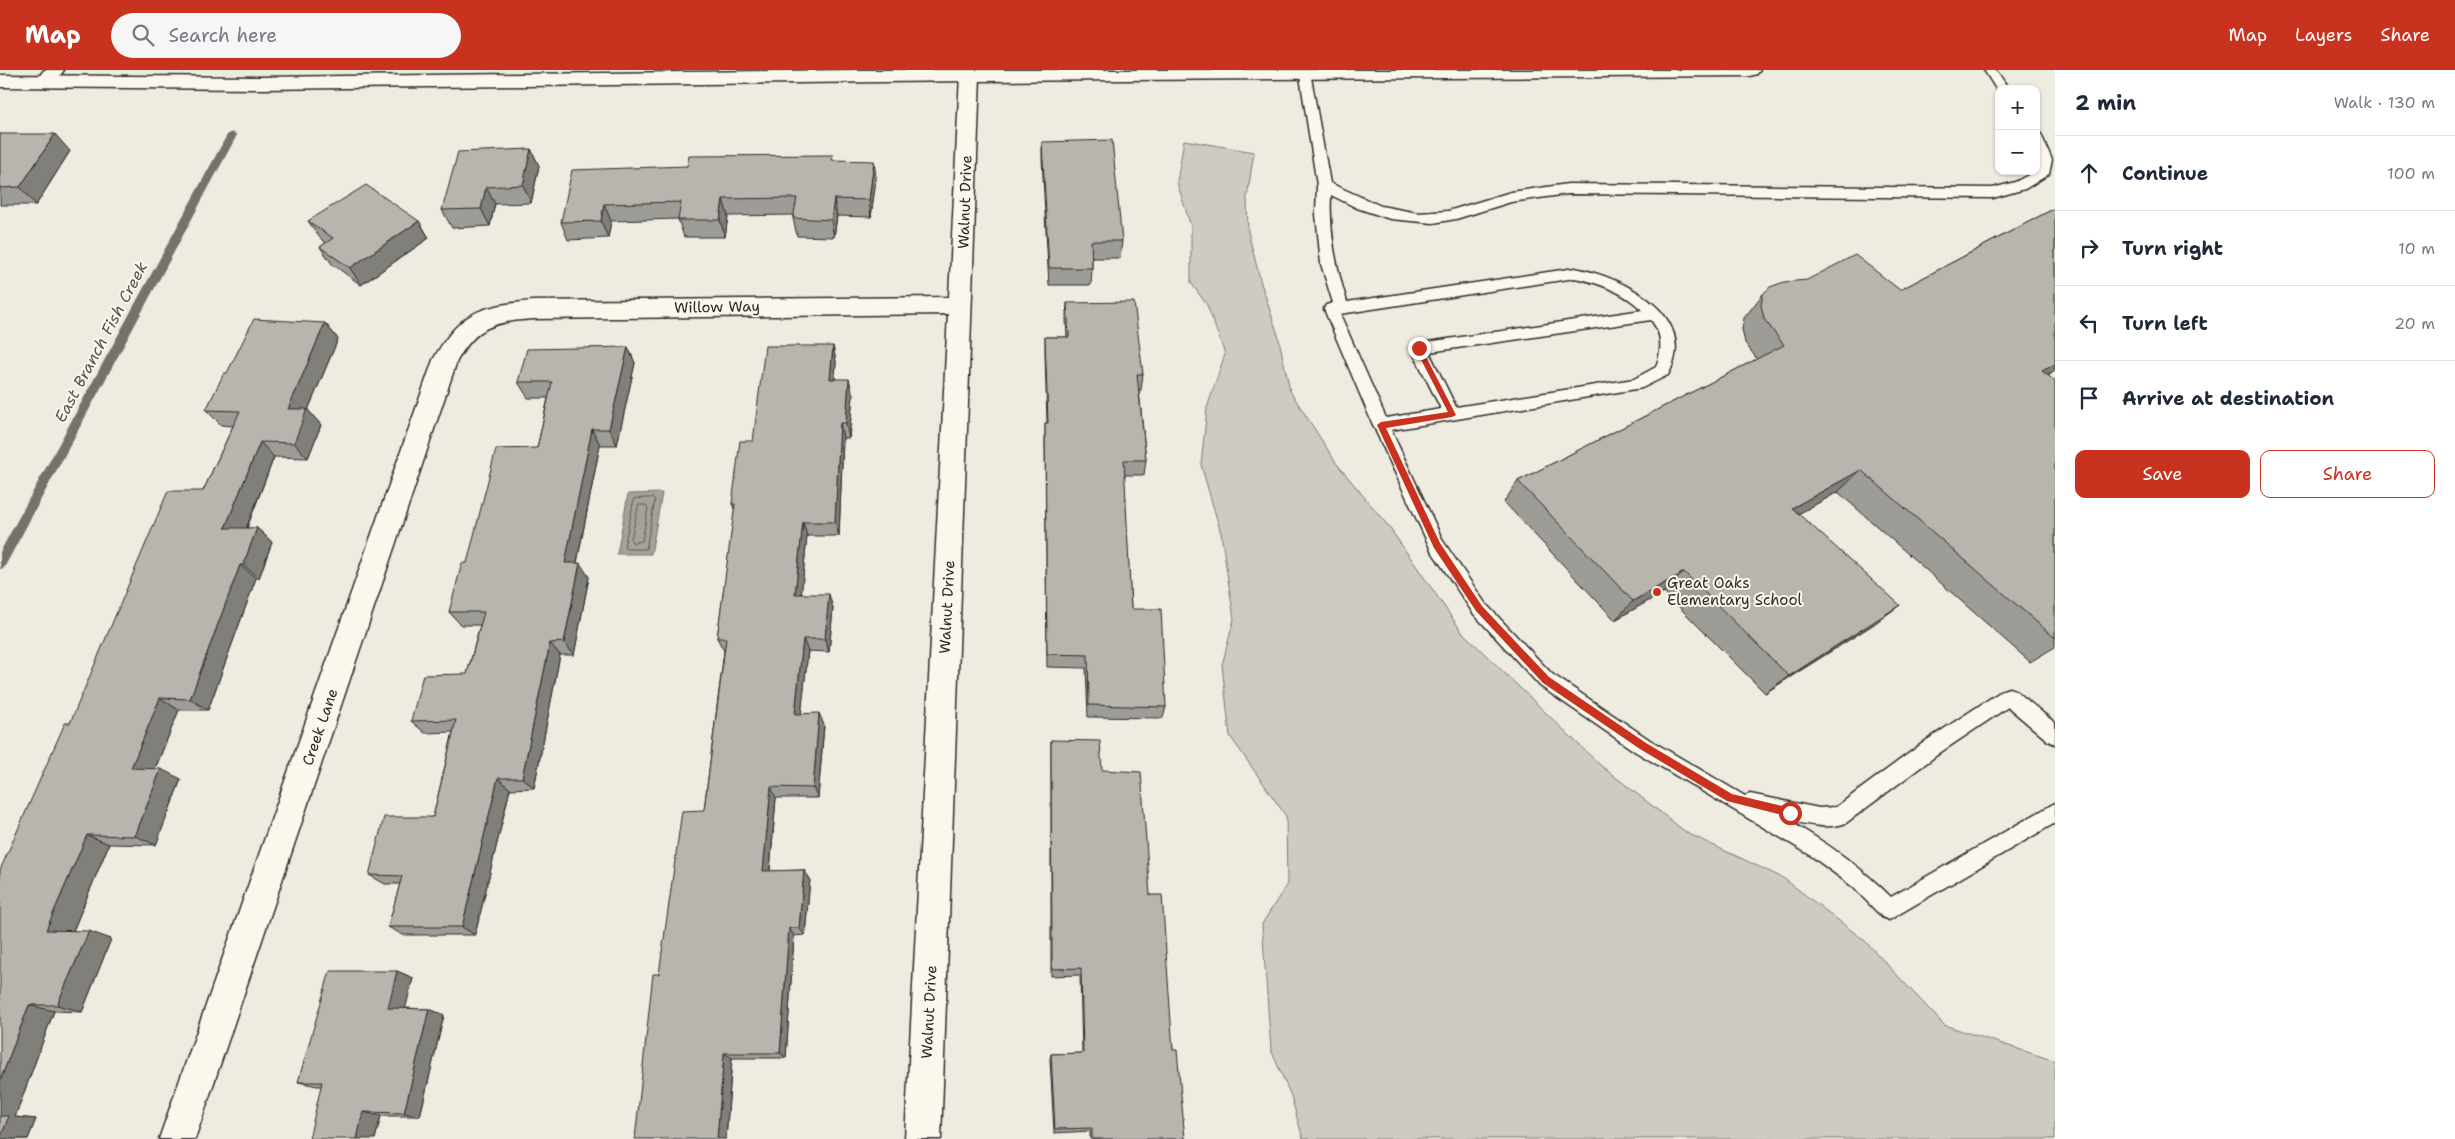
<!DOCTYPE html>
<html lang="en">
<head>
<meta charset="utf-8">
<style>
	body { margin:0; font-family:"Shantell Sans",sans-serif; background:#f6f6f7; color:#1f2937 }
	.controls { position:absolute; right:15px; top:15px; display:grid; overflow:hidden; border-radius:10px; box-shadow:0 1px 4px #0004 }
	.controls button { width:45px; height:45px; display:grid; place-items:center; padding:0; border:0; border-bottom:1px solid #e0e1e3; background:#fff; color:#1f2937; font:25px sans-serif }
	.stop { position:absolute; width:15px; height:15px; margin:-11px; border:4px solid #c8321e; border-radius:50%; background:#fff }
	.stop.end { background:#c8321e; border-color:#fff; box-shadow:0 1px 5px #0008 }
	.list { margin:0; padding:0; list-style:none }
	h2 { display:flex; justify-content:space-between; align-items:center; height:65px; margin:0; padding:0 20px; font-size:21px }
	h2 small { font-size:16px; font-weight:400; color:#747a83 }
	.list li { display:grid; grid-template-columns:32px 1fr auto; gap:15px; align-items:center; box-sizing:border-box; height:75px; padding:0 20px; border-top:1px solid #e0e1e3 }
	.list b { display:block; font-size:19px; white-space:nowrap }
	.list em { font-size:16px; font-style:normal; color:#747a83 }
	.actions { display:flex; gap:10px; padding:15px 20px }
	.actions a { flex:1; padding:11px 0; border:1px solid #c8321e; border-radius:10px; text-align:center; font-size:18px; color:#c8321e }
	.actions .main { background:#c8321e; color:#fff }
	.icon { flex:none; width:28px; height:28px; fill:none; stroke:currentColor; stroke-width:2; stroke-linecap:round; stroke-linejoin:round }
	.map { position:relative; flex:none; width:2055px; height:1069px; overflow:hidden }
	header { display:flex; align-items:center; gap:30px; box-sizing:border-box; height:70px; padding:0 25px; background:#c8321e; color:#fff }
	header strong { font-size:24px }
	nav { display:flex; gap:28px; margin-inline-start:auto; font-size:18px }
	.search { width:350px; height:45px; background:#f6f6f7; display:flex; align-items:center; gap:12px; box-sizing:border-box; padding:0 18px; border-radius:28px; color:#747a83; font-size:19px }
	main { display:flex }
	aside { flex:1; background:#fff }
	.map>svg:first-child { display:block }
	.green { fill:#cecbc2; stroke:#7c7b76 }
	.water { fill:#a4a29a; stroke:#74726e }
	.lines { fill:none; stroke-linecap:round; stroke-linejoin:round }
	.shore { stroke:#5b5b57; stroke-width:1 }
	.stream { fill:#74726e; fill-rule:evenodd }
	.lane-casing { stroke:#2b2b2b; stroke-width:3 }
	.street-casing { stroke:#2b2b2b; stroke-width:3 }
	.secondary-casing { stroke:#2b2b2b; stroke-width:3 }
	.lane { fill:#fbf7ec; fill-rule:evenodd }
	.street { fill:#fbf7ec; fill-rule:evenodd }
	.secondary { fill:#fbf7ec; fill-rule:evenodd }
	.wall { fill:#9e9c96; stroke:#2b2b2b }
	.shaded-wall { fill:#817f7a; stroke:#2b2b2b }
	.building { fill:#b8b5ae; stroke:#2b2b2b }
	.route { fill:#c8321e }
	.poi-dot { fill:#c8321e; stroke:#fbf7ec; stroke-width:2 }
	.labels { text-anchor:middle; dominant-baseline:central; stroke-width:4; stroke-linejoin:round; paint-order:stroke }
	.street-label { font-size:15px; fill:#2b2b2b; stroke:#fbf7ec }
	.poi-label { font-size:15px; fill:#2b2b2b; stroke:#fbf7ec; text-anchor:start }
	.water-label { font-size:16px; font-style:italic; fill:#555552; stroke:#fbf7ec }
</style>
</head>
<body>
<header>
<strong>Map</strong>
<div class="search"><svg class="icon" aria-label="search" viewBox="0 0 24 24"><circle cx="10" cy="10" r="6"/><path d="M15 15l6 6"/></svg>Search here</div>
<nav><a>Map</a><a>Layers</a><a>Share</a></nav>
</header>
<main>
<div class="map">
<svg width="2055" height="1069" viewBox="0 0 2055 1069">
	<rect width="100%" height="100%" fill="#eeebe0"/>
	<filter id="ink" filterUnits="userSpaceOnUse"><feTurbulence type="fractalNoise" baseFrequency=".02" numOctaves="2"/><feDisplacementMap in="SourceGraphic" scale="10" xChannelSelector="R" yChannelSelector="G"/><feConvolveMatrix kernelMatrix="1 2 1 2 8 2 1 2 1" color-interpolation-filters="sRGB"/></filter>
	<g filter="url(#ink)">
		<path class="green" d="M1184,70L1254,82L1247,127L1248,162L1261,213L1278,265L1290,321L1337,394L1389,457L1462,562L1600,695L1687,763L1783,808L1864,870L1944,955L2055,991V1069H1303L1291,1026L1271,980L1262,854L1287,814L1286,746L1230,666L1222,595L1234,549L1221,463L1201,395L1207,338L1225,284L1207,235L1191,213V157L1177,112Z"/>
		<path class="water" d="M662,423L651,484H617L628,424Z"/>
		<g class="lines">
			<path class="shore" d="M653,428L655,430L646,479H626L624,477L634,429Z
				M639,435H646L648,438L642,471L633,473L631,470Z"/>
			<path class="stream" d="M232,62L237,65L4,498L0,499V482L227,65Z"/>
			<g class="lane-casing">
				<path id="lane" d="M1299,0H1309L1310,2L1330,113L1381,136L1418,143L1448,141L1511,122L1568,114L1993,118L2015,112L2036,101L2038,90L2036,63L2041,64L2052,90L2049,104L2025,119L1993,128L1568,124L1511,132L1456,149L1433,153L1390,149L1357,138L1331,125C1329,163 1336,196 1347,232L1575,198C1622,207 1701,245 1668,305L1642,318L1391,360L1443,471L1485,533L1552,604L1650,670L1745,726L1750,724L1819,738L1836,737L1927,670L2003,620L2009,618L2015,620L2055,653V674L2048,671L2008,637L1941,682L1846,753C1827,760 1806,754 1787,750C1826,772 1860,796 1891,827L2055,733V753L1889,850L1882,847L1853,817L1810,785L1636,682L1540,616L1473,543L1431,480L1373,355L1324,239L1326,235L1333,233L1321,194L1316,144L1317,115ZM1575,208C1599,213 1624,222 1642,240L1414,274L1411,278L1441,339L1386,348L1340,244ZM1651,250C1663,265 1662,280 1656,297L1634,309L1456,337L1429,282Z
					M1984,0H1996L2009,19H1999L1998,22Z"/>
			</g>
			<g class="street-casing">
				<path id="street" d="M44,0H64L53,15L46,17L39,15L36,11Z
					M975,0L980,5L941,1069H905L948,244L533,249C494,252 477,256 457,291L195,1069H159L433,290C460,241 480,236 533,231L949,227L960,5L963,1Z"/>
			</g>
			<g class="secondary-casing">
				<path id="secondary" d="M856,0H1760L1757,4L1750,6L970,11L259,19L0,17V5L259,7Z"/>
			</g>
			<use href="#lane" class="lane"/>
			<use href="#street" class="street"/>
			<use href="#secondary" class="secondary"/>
		</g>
		<path class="wall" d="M0,64L70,81L36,135H0Z
			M1042,72L1122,171L1120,188H1092V198L1091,215H1049L1042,89Z
			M531,79L539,96L531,133L495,134L490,156L452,158L442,140Z
			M687,96L876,108L871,147L837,146L834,167L797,166L793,148V145L728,146L725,167H684L678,149L611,151L608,168L568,170L561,152Z
			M2055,138V301L2048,306L2055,311V577L2030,592L1838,422L1798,444L1874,554L1765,623L1664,522L1615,550L1504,432L1518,411L1757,289L1745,273L1742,259L1744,248L1763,224L1900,220Z
			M308,151H419L429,168L361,215L332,194L320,177L326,173L320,168Z
			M1067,233L1143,304L1141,320H1139L1146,390L1144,405H1124L1131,539L1166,637L1163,648L1088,647L1086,598L1047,597L1045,368V353H1047L1045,284V267H1067L1066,250Z
			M325,253L338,269L308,340L321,355L308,388L274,387L247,458H257L272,472L259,508H256L208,640H179L155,699L181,709L156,775L109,774L73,861L111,869L82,942L54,941L15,1047L36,1049L28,1069H0L70,653L203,421L233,356L221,355L206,340L227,303Z
			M833,276L836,292L835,309L853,325L849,368H843L839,466H807L801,524L833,538L829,582L808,581L801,644L824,655L818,728H776L770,801L804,800L810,809L805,865L794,866L786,988H732L726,1069L659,904L704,740L724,581L717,568L735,441L732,434L753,371Z
			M628,277L635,293L617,375H600L577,493L589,507L574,585H560L534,718L510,719L475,865H403L388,857L400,814H385L369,805L433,747L453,662L425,663L411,651L467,604L480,555H461L449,542L467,493L537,378L548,328H528L518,312Z
			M1051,670L1102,700L1150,825L1173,980L1185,1069H1090V1061L1054,1063L1050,989L1051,984L1082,983L1080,905L1051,906Z
			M397,901L413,908L405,938L429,939L444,945L420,1046H381L375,1069L321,1016H317L298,1012Z"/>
		<path class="shaded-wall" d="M55,64L70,81L36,135L20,117Z
			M531,79L539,96L531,133L523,115Z
			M874,91L876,108L871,147L869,130Z
			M486,117L495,134L490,156L481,139Z
			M723,129L728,146L725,167L720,150Z
			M834,129L837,146L834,167L831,150Z
			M604,134L611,151L608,168L601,151Z
			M419,151L429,168L361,215L350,198Z
			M325,253L338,269L308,340L321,355L308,388L294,373L288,339Z
			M833,276L836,292L834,325L830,309Z
			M628,277L635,293L617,375L609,359Z
			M2055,294V301L2016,324L2042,301Z
			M849,309L853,325L849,368L846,353Z
			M840,353L843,368L839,466L835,452Z
			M592,359L600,375L574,507L565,493Z
			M260,372L274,387L241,472L225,458Z
			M1861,400L1838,422L1771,459L1792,438Z
			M803,452L807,466L800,538L795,524Z
			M257,458L272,472L259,508L243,495Z
			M580,493L589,507L574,585L564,572Z
			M240,495L256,508L208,640L190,629Z
			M1684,502L1664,522L1615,550L1633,531Z
			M829,524L833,538L829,582L825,569Z
			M1900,535L1874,554L1765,623L1789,606Z
			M803,569L808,581L800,656L795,644Z
			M550,573L560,585L534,718L522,708Z
			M160,628L179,640L151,709L131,698Z
			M819,643L824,655L818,728L813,718Z
			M161,699L181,709L156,775L135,766Z
			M498,708L510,719L475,865L462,857Z
			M771,717L776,728L769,810L763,801Z
			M87,765L109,774L70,868L46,860Z
			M804,800L810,809L805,865L799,858Z
			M789,858L794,866L786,988L780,983Z
			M89,861L111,869L82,942L57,935Z
			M397,901L413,908L404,944L388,938Z
			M29,935L54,941L15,1047L36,1049L28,1069H0V1011Z
			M429,939L444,945L420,1046L404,1043Z
			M724,983L732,988L726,1069H717Z
			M363,1042L381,1046L375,1069H357Z"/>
		<path class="building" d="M0,64H55L20,117L0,118Z
			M1112,70L1122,171H1091L1092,198H1049L1042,72Z
			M531,79L523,115L486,117L481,139L442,140L458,82Z
			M833,85L832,90L874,91L869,130L834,129L831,150L793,148L797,128L723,129L720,150H678L681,132L604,134L601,151L561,152L572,100L687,96L689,86Z
			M366,115L419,151L350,198L320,177L333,168L308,151Z
			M2055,138V294L2042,301L2055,311V568L1861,400L1792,438L1900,535L1789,606L1684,502L1633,531L1518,411L1784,275L1764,249L1761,235L1763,224L1770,217L1784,212L1807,210L1855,185L1900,220Z
			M1134,232L1143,304H1137L1146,390H1124L1131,539H1161L1166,637L1089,635L1088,585L1047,584L1045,353H1048L1045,267H1069L1067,233Z
			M254,249L325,253L288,339H307L294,373L260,372L225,458H257L243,495H240L190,629L160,628L131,698L161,699L135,766L87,765L46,860L89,861L57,935H29L0,1011V800L65,653H70L168,421H203L240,341L206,340L224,303H227Z
			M765,276H833L830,309H849L846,353H840L835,452H803L795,524H829L825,569H803L795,644L819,643L813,718L771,717L763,801L804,800L799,858H789L780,983H724L717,1069H635L653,904H659L682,741L704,740L726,568H717L735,434H732L740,371H753Z
			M628,277L609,359H592L565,493H580L564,572L550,573L522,708H498L462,857H388L402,806L369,805L384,747H433L456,650L411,651L423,605L467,604L484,542H449L462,493H467L496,379L537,378L552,312H518L527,279Z
			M1051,670L1100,671L1102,700L1141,702L1150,825H1162L1173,980H1177L1185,1069H1092V1058L1055,1059L1051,984L1083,983L1081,898L1052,899Z
			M330,901H397L388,938L429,939L404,1043L363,1042L357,1069H309L322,1012H298Z
			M0,1046H9L0,1069Z"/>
	</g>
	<path class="route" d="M1416,277H1421L1456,345L1452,347L1386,358L1440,473L1482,536L1549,607L1646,673L1732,724L1790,738L1793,740V746L1790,747L1727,731L1640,679L1543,613L1476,541L1434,478L1377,355L1381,352L1448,342L1415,278Z"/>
	<circle class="poi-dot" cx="1657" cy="522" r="5"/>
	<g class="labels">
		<g class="street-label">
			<text transform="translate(965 132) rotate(-88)">Walnut Drive</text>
			<text transform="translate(717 237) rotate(-1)">Willow Way</text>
			<text transform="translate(947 537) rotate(-87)">Walnut Drive</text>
			<text transform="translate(320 657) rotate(-71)">Creek Lane</text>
			<text transform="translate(929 942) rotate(-87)">Walnut Drive</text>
		</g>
		<g class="poi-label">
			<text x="1667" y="513">Great Oaks<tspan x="1667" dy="17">Elementary School</tspan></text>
		</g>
		<g class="water-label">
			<text transform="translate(101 272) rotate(-62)">East Branch Fish Creek</text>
		</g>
	</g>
</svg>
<div class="controls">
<button>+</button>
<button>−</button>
</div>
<div class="stop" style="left:1790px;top:743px"></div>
<div class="stop end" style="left:1419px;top:278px"></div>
</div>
<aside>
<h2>2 min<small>Walk · 130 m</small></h2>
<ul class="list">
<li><svg class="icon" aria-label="ahead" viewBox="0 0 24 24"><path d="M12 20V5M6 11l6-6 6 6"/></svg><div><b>Continue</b></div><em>100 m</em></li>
<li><svg class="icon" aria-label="right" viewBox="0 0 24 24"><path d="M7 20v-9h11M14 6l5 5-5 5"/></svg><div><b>Turn right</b></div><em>10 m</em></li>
<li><svg class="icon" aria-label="left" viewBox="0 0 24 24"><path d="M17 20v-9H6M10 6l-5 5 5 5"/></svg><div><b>Turn left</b></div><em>20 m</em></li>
<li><svg class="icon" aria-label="arrive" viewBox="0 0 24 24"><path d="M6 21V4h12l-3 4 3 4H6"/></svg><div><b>Arrive at destination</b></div></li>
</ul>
<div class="actions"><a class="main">Save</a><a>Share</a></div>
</aside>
</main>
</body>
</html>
